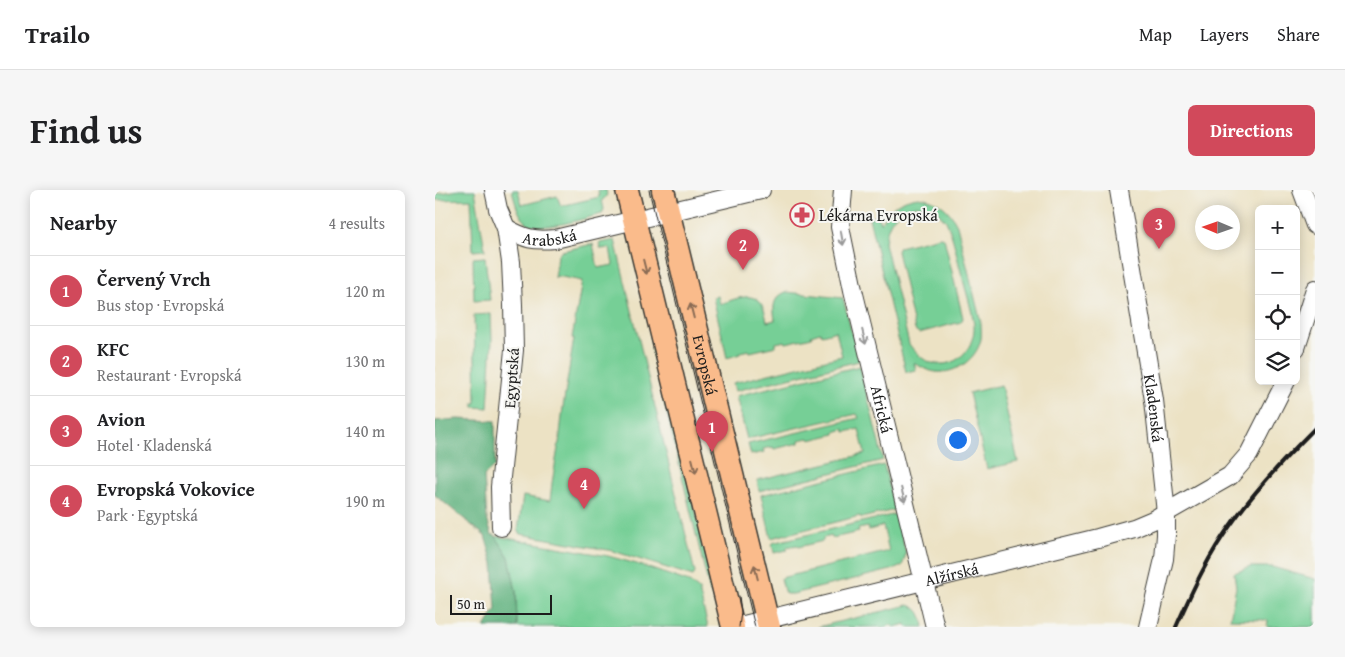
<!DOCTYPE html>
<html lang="en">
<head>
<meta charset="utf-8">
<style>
	body { margin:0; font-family:"Gentium Book Plus",serif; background:#f6f6f6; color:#202124 }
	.controls { position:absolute; right:15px; top:15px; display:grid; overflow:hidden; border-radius:8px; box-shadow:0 2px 12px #0003 }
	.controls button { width:45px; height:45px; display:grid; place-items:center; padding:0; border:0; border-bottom:1px solid #e0e0e0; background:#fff; color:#202124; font:25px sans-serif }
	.compass { position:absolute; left:760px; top:15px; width:45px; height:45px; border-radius:50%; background:#fff; box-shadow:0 2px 12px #0003; rotate:272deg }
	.scale { position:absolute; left:15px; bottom:12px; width:102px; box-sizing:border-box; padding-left:5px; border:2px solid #1c1c1c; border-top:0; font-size:14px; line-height:18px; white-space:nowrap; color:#1c1c1c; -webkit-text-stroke:4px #f6f6f2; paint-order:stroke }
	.you { position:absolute; left:522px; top:249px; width:18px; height:18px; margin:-12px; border:4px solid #fff; border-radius:50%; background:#1a73e8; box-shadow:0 0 0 8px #1a73e833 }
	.badge { display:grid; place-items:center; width:32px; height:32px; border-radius:50%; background:#d1495b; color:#fff; font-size:16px; font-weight:700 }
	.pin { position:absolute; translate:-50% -41px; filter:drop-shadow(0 1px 2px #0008) }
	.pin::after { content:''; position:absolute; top:26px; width:18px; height:15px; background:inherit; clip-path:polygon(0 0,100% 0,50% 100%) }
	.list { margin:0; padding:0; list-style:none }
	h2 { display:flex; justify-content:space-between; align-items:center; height:65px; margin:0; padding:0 20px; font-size:21px }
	h2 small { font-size:16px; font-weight:400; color:#757577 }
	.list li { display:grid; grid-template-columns:32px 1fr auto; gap:15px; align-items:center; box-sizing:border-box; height:70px; padding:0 20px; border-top:1px solid #e0e0e0 }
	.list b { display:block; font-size:19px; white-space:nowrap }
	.list p { margin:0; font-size:16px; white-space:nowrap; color:#757577 }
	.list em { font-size:16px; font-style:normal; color:#757577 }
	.icon { flex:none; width:28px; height:28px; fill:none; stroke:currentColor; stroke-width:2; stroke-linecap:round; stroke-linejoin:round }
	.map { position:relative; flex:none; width:880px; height:437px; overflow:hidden; border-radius:8px }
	header { display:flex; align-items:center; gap:30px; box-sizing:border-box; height:70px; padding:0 25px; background:#fff; border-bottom:1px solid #e0e0e0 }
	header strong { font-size:24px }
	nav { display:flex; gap:28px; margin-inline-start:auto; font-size:18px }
	.intro { display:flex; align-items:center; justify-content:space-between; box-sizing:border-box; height:120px; padding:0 30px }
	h1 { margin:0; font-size:35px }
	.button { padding:12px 22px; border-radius:8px; background:#d1495b; color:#fff; font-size:18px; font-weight:700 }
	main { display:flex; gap:30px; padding:0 30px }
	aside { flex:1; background:#fff; border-radius:8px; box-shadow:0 2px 12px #0003 }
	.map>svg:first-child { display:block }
	.green { fill:#76cf96; stroke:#497659; fill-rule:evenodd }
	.forest { fill:#60b27f; stroke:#3e674e }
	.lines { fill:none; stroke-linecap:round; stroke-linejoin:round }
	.minor-casing { stroke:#3b3a35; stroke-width:20 }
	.major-casing { stroke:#3b3a35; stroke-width:25 }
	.minor { stroke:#fff; stroke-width:18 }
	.major { stroke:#fabb8b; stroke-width:22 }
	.tram { stroke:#1c1c1c; stroke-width:1 }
	.rail { stroke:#1c1c1c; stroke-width:4 }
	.oneway { stroke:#999 }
	.oneway2 { stroke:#8b6c54 }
	.labels { text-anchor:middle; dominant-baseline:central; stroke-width:4; stroke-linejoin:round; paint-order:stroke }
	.poi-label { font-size:16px; fill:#1c1c1c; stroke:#f6f6f2; text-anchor:start }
	.street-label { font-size:16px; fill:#1c1c1c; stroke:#f6f6f2 }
</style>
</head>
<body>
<header>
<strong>Trailo</strong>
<nav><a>Map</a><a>Layers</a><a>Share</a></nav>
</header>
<div class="intro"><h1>Find us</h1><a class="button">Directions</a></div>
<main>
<aside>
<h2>Nearby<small>4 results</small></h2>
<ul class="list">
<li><span class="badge">1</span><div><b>Červený Vrch</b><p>Bus stop · Evropská</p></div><em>120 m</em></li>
<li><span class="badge">2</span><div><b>KFC</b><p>Restaurant · Evropská</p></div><em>130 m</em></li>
<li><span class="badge">3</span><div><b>Avion</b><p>Hotel · Kladenská</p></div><em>140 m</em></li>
<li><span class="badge">4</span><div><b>Evropská Vokovice</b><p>Park · Egyptská</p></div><em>190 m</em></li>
</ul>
</aside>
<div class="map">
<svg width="880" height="437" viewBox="0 0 880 437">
	<rect width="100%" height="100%" fill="#f6f6f2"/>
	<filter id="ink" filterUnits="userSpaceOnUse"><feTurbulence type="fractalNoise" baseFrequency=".02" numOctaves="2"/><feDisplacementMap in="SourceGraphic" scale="10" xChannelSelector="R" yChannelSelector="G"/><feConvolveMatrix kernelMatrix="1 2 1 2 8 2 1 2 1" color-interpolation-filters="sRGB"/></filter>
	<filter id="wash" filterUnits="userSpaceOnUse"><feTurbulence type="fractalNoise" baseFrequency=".0096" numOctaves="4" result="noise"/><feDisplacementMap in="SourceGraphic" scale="20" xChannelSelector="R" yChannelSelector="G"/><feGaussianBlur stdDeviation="1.12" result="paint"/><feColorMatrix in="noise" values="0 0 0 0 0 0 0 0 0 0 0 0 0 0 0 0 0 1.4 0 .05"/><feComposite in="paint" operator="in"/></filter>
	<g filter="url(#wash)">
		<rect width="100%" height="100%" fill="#ece2c4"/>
		<path class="green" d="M24,0H40L50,60L38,61L36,9L0,10V4Z
			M77,0H83L87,15L122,6L126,16L164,7L163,0H171C173,5 171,8 167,10L169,19L167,24C150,28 104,44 91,32C82,24 80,11 77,0Z
			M483,7C502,9 514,18 522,35L546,133C546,138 547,144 546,149C542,169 521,184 501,182C493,181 486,177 479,173L481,180L471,182L434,28L443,26L446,33C455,17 464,10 483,7ZM482,15L501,20L511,31C519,48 522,68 527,86C531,102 537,119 539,135C540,153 528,172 509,174C493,176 482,165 474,154L450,53C452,32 461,19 482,15Z
			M505,47L509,48L528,128L526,132L484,143L480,140L462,61L464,57Z
			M180,50L260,383L258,386L178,361L86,344L83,340L88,306L115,311L117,293L123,258L122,257L124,253L128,217L139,148H137L147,91L122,86L120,88L123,65L127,61L158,54L163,78L178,75L175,58L166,59L164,53Z
			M50,67L55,110L39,111L38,68Z
			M351,102L408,108L424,171L300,201L298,193L407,166L401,141L387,145L385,142L376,145L377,147L351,153L350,151L341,153V156L315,162L314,160L305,162V164L292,168L278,107L283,106L285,114C296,111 320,98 328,117C330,121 331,127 332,132L340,130C338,117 337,108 351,102Z
			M56,124L57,150L53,218L39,217L38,213H41L39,125Z
			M221,157L280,401L275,402L216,158Z
			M425,176L448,270L324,301L322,290L430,264L424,239L410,242L409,239L400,242V244L375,250L374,248L364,250V253L339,259L338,257L328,259L329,262L316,265L313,254L424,228L422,224L312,249L301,206Z
			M566,195L583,272L552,279L534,203Z
			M449,275L460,320L426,328L425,326L336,348L326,305Z
			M461,324L471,364L467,376L460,379L358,404H351L349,401L346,388L454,361L448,336L434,340L433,337L423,339L424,342L398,348L397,346L388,348V351L363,357L362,355L352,357V360L339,363L337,353Z
			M60,346L173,366L202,374L254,392L264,400L273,437H82L81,402L74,367Z
			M816,377H837L880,389V437H832L833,430L795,429L801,397L799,383Z
			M473,415C485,418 487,426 489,437H472L471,434L459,437L456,435L448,437H383Z"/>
		<path class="forest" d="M23,229L60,231V276L49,286L52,329L57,345H60L74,367L81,402L82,437H50L61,419L58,373L50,346L0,305V231Z"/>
	</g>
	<g filter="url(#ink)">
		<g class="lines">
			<g class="minor-casing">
				<g id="minor">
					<path d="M59,0L63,19L71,38L76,72L78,115L79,160L65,297L66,337"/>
					<path id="s1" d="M408,0L405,37L418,100L500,437"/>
					<path id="s2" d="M684,0L719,210L731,323V345L729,369L713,437"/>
					<path d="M867,0L880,35"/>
					<path id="s3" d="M71,38C90,49 99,51 120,49L326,0"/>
					<path d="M861,158L880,99"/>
					<path id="s4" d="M301,437L663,348L699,338L718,330L795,286L814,264L851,191"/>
				</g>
			</g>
			<g class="major-casing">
				<g id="major">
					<path d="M192,0L298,437"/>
					<path id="s5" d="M228,0L334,437"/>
				</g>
			</g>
			<use href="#minor" class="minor"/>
			<use href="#major" class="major"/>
			<path class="tram" d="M214,0L320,437
				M304,406L306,422L304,437"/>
			<path class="rail" d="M741,437C757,401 774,364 797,333C821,299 850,268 880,238"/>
		</g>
		<defs><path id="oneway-shaft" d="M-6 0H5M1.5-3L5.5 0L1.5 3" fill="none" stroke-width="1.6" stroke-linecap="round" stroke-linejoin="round" transform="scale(1.25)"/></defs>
		<g class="oneway">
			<use href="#oneway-shaft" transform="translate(407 48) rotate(80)"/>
			<use href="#oneway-shaft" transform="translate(429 147) rotate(76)"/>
			<use href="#oneway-shaft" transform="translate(468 305) rotate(76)"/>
		</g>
		<g class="oneway2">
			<use href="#oneway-shaft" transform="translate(210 77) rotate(76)"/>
			<use href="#oneway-shaft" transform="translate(257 121) rotate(-104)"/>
			<use href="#oneway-shaft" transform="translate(259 276) rotate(76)"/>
			<use href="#oneway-shaft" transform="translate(321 382) rotate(-104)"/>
		</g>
	</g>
	<defs>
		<g id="pharmacy-ring" transform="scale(1.25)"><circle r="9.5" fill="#f6f6f2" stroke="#d1495b" stroke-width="1.5"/><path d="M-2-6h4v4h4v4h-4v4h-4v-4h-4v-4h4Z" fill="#d1495b"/></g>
	</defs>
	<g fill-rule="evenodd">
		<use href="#pharmacy-ring" x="367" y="25"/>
	</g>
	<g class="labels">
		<g class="poi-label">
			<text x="384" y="25">Lékárna Evropská</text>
		</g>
		<g class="street-label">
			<text stroke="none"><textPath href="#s3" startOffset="46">Arabská</textPath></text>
			<text stroke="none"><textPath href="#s5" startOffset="180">Evropská</textPath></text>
			<text transform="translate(76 188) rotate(-86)">Egyptská</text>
			<text stroke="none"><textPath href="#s2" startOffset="221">Kladenská</textPath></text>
			<text stroke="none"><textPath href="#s1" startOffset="224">Africká</textPath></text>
			<text stroke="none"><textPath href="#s4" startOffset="222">Alžírská</textPath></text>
		</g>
	</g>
</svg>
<div class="controls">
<button>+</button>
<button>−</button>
<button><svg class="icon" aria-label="locate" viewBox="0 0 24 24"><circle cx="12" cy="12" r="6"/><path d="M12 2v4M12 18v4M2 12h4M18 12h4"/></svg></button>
<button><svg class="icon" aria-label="layers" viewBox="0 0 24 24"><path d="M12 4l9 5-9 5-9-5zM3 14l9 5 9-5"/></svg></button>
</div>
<svg class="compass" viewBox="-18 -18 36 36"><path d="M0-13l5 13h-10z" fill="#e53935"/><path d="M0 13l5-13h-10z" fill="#757577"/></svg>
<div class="scale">50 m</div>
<div class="you"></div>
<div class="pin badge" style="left:277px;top:262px">1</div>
<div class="pin badge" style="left:308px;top:80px">2</div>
<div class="pin badge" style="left:724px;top:59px">3</div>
<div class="pin badge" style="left:149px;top:319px">4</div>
</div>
</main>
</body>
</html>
